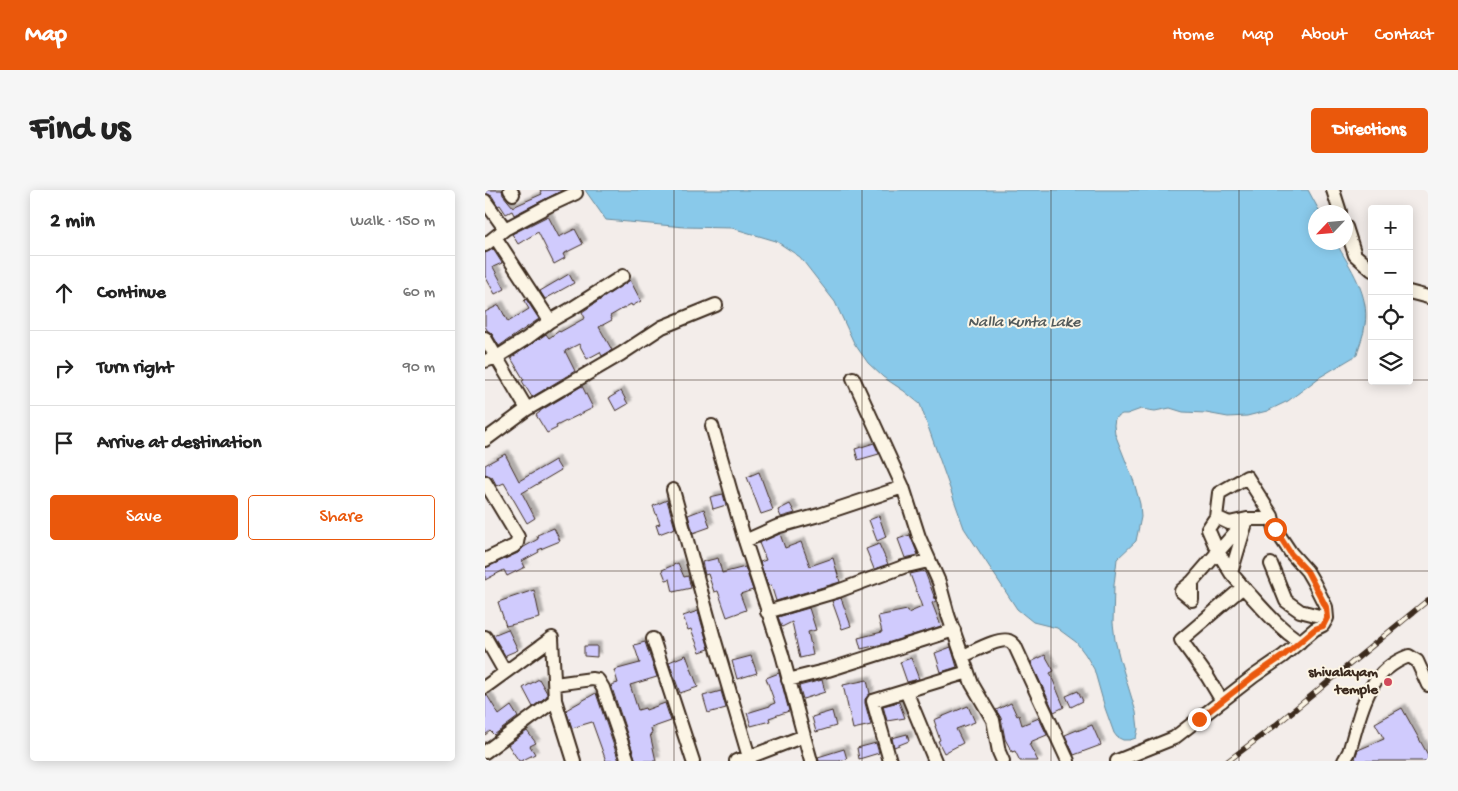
<!DOCTYPE html>
<html lang="en">
<head>
<meta charset="utf-8">
<style>
	body { margin:0; font-family:"Gochi Hand",sans-serif; background:#f6f6f6; color:#222 }
	.controls { position:absolute; right:15px; top:15px; display:grid; overflow:hidden; border-radius:5px; box-shadow:0 2px 12px #0003 }
	.controls button { width:45px; height:45px; display:grid; place-items:center; padding:0; border:0; border-bottom:1px solid #e0e0e0; background:#fff; color:#222; font:25px sans-serif }
	.compass { position:absolute; left:823px; top:15px; width:45px; height:45px; border-radius:50%; background:#fff; box-shadow:0 2px 12px #0003; rotate:244deg }
	.stop { position:absolute; width:15px; height:15px; margin:-11px; border:4px solid #ea580c; border-radius:50%; background:#fff }
	.stop.end { background:#ea580c; border-color:#fff; box-shadow:0 1px 5px #0008 }
	.list { margin:0; padding:0; list-style:none }
	h2 { display:flex; justify-content:space-between; align-items:center; height:65px; margin:0; padding:0 20px; font-size:21px }
	h2 small { font-size:16px; font-weight:400; color:#767676 }
	.list li { display:grid; grid-template-columns:32px 1fr auto; gap:15px; align-items:center; box-sizing:border-box; height:75px; padding:0 20px; border-top:1px solid #e0e0e0 }
	.list b { display:block; font-size:19px; white-space:nowrap }
	.list em { font-size:16px; font-style:normal; color:#767676 }
	.actions { display:flex; gap:10px; padding:15px 20px }
	.actions a { flex:1; padding:11px 0; border:1px solid #ea580c; border-radius:5px; text-align:center; font-size:18px; color:#ea580c }
	.actions .main { background:#ea580c; color:#fff }
	.icon { flex:none; width:28px; height:28px; fill:none; stroke:currentColor; stroke-width:2; stroke-linecap:round; stroke-linejoin:round }
	.map { position:relative; flex:none; width:943px; height:571px; overflow:hidden; border-radius:5px }
	header { display:flex; align-items:center; gap:30px; box-sizing:border-box; height:70px; padding:0 25px; background:#ea580c; color:#fff }
	header strong { font-size:24px }
	nav { display:flex; gap:28px; margin-inline-start:auto; font-size:18px }
	.intro { display:flex; align-items:center; justify-content:space-between; box-sizing:border-box; height:120px; padding:0 30px }
	h1 { margin:0; font-size:35px }
	.button { padding:12px 22px; border-radius:5px; background:#ea580c; color:#fff; font-size:18px; font-weight:700 }
	main { display:flex; gap:30px; padding:0 30px }
	aside { flex:1; background:#fff; border-radius:5px; box-shadow:0 2px 12px #0003 }
	.map>svg:first-child { display:block }
	.water { fill:#89c9ea; stroke:#6a8998 }
	.building { fill:#d0cbfd; stroke:#3b2a1e; filter:url(#shadow) }
	.lines { fill:none; stroke-linecap:round; stroke-linejoin:round }
	.street-casing { stroke:#3b2a1e; stroke-width:16 }
	.street { stroke:#fcf5e5; stroke-width:12 }
	.rail-casing { stroke:#3b2a1e; stroke-width:5.5 }
	.rail { stroke:#fcf5e5; stroke-width:4; stroke-dasharray:11; stroke-linecap:butt }
	.route { stroke:#ea580c; stroke-width:6 }
	.grid { fill:none; stroke:#3b2a1e; stroke-width:1; stroke-opacity:0.55 }
	.poi-dot { fill:#d1495b; stroke:#fcf5e5; stroke-width:2 }
	.labels { text-anchor:middle; dominant-baseline:central; stroke-width:4; stroke-linejoin:round; paint-order:stroke }
	.poi-label { font-size:15px; font-weight:bold; fill:#3b2a1e; stroke:#fcf5e5; text-anchor:end }
	.water-label { font-size:16px; font-style:italic; fill:#525a5b; stroke:#fcf5e5 }
</style>
</head>
<body>
<header>
<strong>Map</strong>
<nav><a>Home</a><a>Map</a><a>About</a><a>Contact</a></nav>
</header>
<div class="intro"><h1>Find us</h1><a class="button">Directions</a></div>
<main>
<aside>
<h2>2 min<small>Walk · 150 m</small></h2>
<ul class="list">
<li><svg class="icon" aria-label="ahead" viewBox="0 0 24 24"><path d="M12 20V5M6 11l6-6 6 6"/></svg><div><b>Continue</b></div><em>60 m</em></li>
<li><svg class="icon" aria-label="right" viewBox="0 0 24 24"><path d="M7 20v-9h11M14 6l5 5-5 5"/></svg><div><b>Turn right</b></div><em>90 m</em></li>
<li><svg class="icon" aria-label="arrive" viewBox="0 0 24 24"><path d="M6 21V4h12l-3 4 3 4H6"/></svg><div><b>Arrive at destination</b></div></li>
</ul>
<div class="actions"><a class="main">Save</a><a>Share</a></div>
</aside>
<div class="map">
<svg width="943" height="571" viewBox="0 0 943 571">
	<defs>
		<filter id="shadow"><feDropShadow dx="4" dy="-4" stdDeviation="1" flood-color="#0004"/></filter>
	</defs>
	<rect width="100%" height="100%" fill="#f3edea"/>
	<filter id="ink" filterUnits="userSpaceOnUse"><feTurbulence type="fractalNoise" baseFrequency=".02" numOctaves="2"/><feDisplacementMap in="SourceGraphic" scale="10" xChannelSelector="R" yChannelSelector="G"/><feConvolveMatrix kernelMatrix="1 2 1 2 8 2 1 2 1" color-interpolation-filters="sRGB"/></filter>
	<g filter="url(#ink)">
		<path class="water" d="M100,0H823L835,22H831V52L851,53C865,77 885,105 880,135C879,145 874,155 872,165L835,187L803,211L782,221L762,226L743,227L721,223L698,222L685,218L670,221L656,219L642,224H637L630,228L629,235L630,244L649,292L655,314L656,327L651,351L632,369L629,395L628,433L630,450L635,470L651,522L653,539L651,548L645,550H638L632,547L629,543L620,518L609,479L600,464L591,452L572,438L548,432L532,419L479,338L435,214L419,201L398,187L383,173L369,153L350,112L315,67L291,51L247,38L199,37L121,30Z"/>
		<path class="building" d="M0,0H17L18,5L28,17L57,4L55,0H78L29,25L27,21L21,24L15,15L13,16L7,6L0,3Z
			M63,26L74,47L90,39L98,54L78,64L80,68L69,74L53,42L33,54L27,44Z
			M8,59L17,73L8,77L20,99L10,104L0,86V63Z
			M84,84L89,93L60,109L55,101Z
			M145,90L156,111L147,116L146,114L125,126L127,130L114,137L127,160L117,166L115,162L102,169L94,154L80,161L90,181L47,207L37,191L39,190L26,168L61,144L64,148L74,141L75,142L100,128L97,122Z
			M41,109L54,129L14,156L7,144L2,140L0,136V122L14,115L23,132L44,119L39,111Z
			M97,196L108,218L71,236L72,238L62,243L51,225L55,222V221Z
			M136,201L143,214L131,221L124,208Z
			M389,253L394,264L373,270L370,259Z
			M20,264L34,291L70,270L76,280L37,303L50,328L42,333L19,293L12,296L7,287L0,284V275Z
			M274,282L288,320L276,324L262,287Z
			M238,304L241,315L228,319L225,307Z
			M182,310L190,338L174,344L171,335L175,334L168,316Z
			M305,314L310,323L296,327L293,320Z
			M219,319L225,337L208,343L203,325Z
			M394,326L401,347L392,351L384,330Z
			M69,338L75,351L53,360L54,362L37,371L40,377L22,386L19,380L0,390V378L33,363L39,357L53,349L52,345Z
			M295,344L300,358L316,352L325,376L348,368L355,392L291,411L286,395L283,396L275,372L281,370L274,353Z
			M425,345L433,365L420,368L413,349Z
			M394,354L403,374L389,379L381,359Z
			M233,368L237,383L260,377L268,400L255,404L261,420L242,427L233,401L229,402L223,384L220,385L217,372Z
			M193,373L199,387L203,386L206,398L188,402L185,389L181,390L177,380Z
			M438,381L439,382H440L449,406L451,411L447,413L456,436L402,453L376,459L373,448L397,442L393,426L422,420L423,423L437,417L425,384Z
			M49,400L55,428L21,436L13,412Z
			M356,408L366,436L357,439L347,411Z
			M324,418L331,440L323,442L328,465L315,468L307,432L297,437L293,427Z
			M213,421L224,459L215,462L206,439L203,440L198,426Z
			M23,439L33,460L21,465V467L8,445Z
			M160,452L172,487L145,495L153,520L160,518L161,520L180,513L186,531L166,538L167,543L165,544L171,571H151L126,495L133,493L129,480L155,473L149,455Z
			M99,456H112V467L99,466Z
			M466,457L472,477L456,482L450,463Z
			M201,465L213,497L195,503L184,472Z
			M560,465L569,481L565,483L579,517L569,522L546,472Z
			M266,466L272,483L252,489L247,471Z
			M426,468L434,489L422,492L415,472Z
			M294,483L304,521L284,528L285,531L266,536L262,523L285,516V515L290,513L281,488Z
			M54,489L62,503V506L48,517L38,498Z
			M337,490L340,502L318,509L314,496Z
			M382,490L385,504L380,509V513L386,535L368,539L358,495Z
			M236,501L241,518L223,523L218,506Z
			M593,501L598,511L586,517L581,506Z
			M111,503L134,571H121L107,532L87,538L81,520Z
			M0,505H2L14,525L26,516L33,527L9,545L5,541L0,545Z
			M414,512L420,528L402,531L398,516Z
			M526,513L532,526L534,525L537,535L554,528L562,545L545,552L546,553L544,554L553,571H535L530,561L527,562L520,549L516,528L511,520Z
			M483,516L490,532L471,539L478,553L459,563L453,551L455,550L450,536H451L449,530Z
			M917,518L943,565V571H872L870,568L873,560L899,549L890,533Z
			M347,521L351,536L331,542L327,527Z
			M607,535L616,555L589,565L580,545L592,540V541Z
			M42,541L51,553L45,556L50,564L36,571H34L23,555Z
			M422,544L424,551L409,557L407,548Z
			M391,553L394,563L374,569L372,558Z
			M359,559L362,569L354,571H334L333,567Z"/>
		<g class="lines">
			<g class="street-casing">
				<path id="street" d="M25,0L28,4
					M848,0L855,22
					M0,11L20,39
					M861,37L870,65L887,80
					M10,47L65,131
					M0,55L20,39L65,15L91,3
					M924,102L943,107
					M0,148L42,219
					M0,171L12,167L42,148L65,131L86,119L138,86
					M368,188L418,297L434,347L454,392L463,425L487,494L508,530L514,562L518,571
					M227,236L260,351
					M0,250L42,219L136,164L177,137L231,115
					M0,292L33,347L32,353L29,356L0,370
					M188,300L229,448L264,567L251,571
					M731,327L744,333L762,329H781L787,326
					M786,374L801,411L815,421L842,428
					M746,383L761,333
					M707,392V410L696,401L707,392L733,362L746,383L758,397
					M282,422L353,401L418,377L443,371
					M0,447L20,482
					M168,449L208,571
					M478,466C488,462 514,447 524,451C527,452 528,454 530,456L583,571
					M303,490L343,480L469,440
					M70,494L107,489L113,490L118,498L143,571
					M0,497L67,448L70,510
					M421,501L450,571
					M737,511L722,486L696,450L758,397C777,417 791,436 815,452
					M319,546L297,464L260,351L291,337L334,325L418,297
					M0,562L70,510L89,571
					M265,571L264,567L319,546L326,571
					M405,571L388,511L483,482
					M632,571L689,548L769,486L798,466L830,439L838,435L842,428L841,417L829,393L822,381L806,363L790,339L787,326L762,287L734,303L731,327L723,339L733,362L762,329
					M859,571L864,562C876,524 880,482 924,466L932,471L943,495"/>
			</g>
			<use href="#street" class="street"/>
			<g class="rail-casing">
				<path id="rail" d="M743,571L792,534L943,410"/>
			</g>
			<use href="#rail" class="rail"/>
		</g>
	</g>
	<g class="lines" filter="url(#ink)">
		<path class="route" d="M714,529L769,486L798,466L830,439L838,436L842,428L841,417L822,381L806,364L790,339"/>
	</g>
	<path class="grid" d="M189,0V571M377,0V571M566,0V571M754,0V571M0,190H887M924,190H943M0,381H943"/>
	<circle class="poi-dot" cx="903" cy="492" r="5"/>
	<g class="labels">
		<g class="poi-label">
			<text x="893" y="483">shivalayam<tspan x="893" dy="17">temple</tspan></text>
		</g>
		<g class="water-label">
			<text x="539" y="133">Nalla Kunta Lake</text>
		</g>
	</g>
</svg>
<div class="controls">
<button>+</button>
<button>−</button>
<button><svg class="icon" aria-label="locate" viewBox="0 0 24 24"><circle cx="12" cy="12" r="6"/><path d="M12 2v4M12 18v4M2 12h4M18 12h4"/></svg></button>
<button><svg class="icon" aria-label="layers" viewBox="0 0 24 24"><path d="M12 4l9 5-9 5-9-5zM3 14l9 5 9-5"/></svg></button>
</div>
<svg class="compass" viewBox="-18 -18 36 36"><path d="M0-13l5 13h-10z" fill="#e53935"/><path d="M0 13l5-13h-10z" fill="#767676"/></svg>
<div class="stop" style="left:790px;top:339px"></div>
<div class="stop end" style="left:714px;top:529px"></div>
</div>
</main>
</body>
</html>
